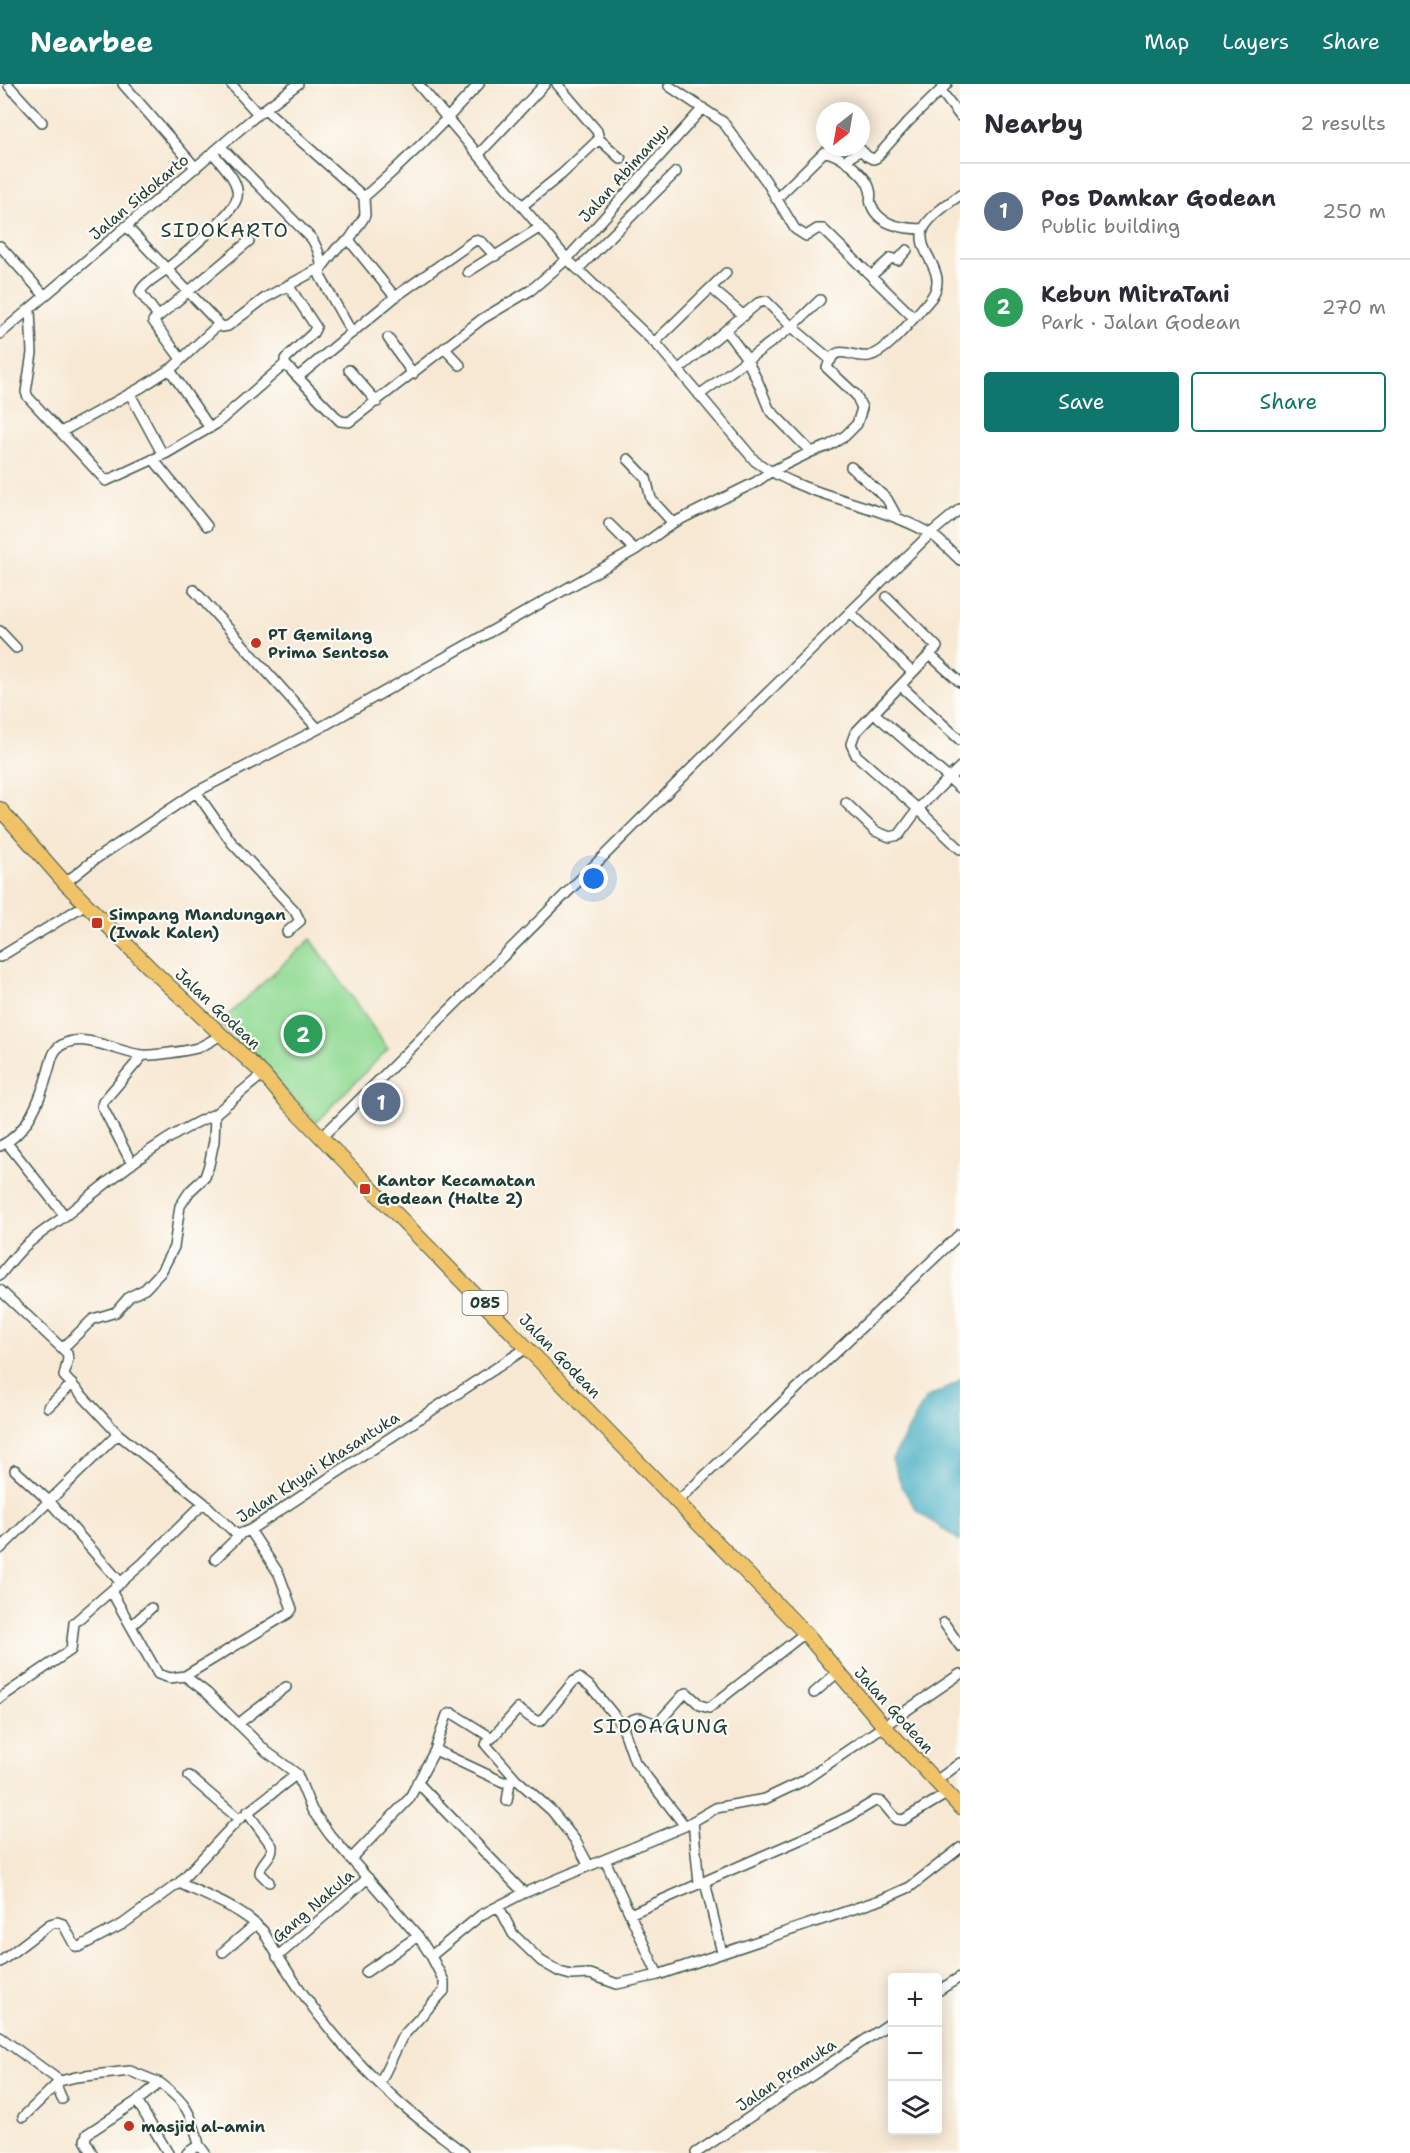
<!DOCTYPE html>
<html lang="en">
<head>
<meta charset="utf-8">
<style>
	body { margin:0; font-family:"Shantell Sans",sans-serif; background:#f7f7f7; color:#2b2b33 }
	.controls { position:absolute; right:18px; bottom:18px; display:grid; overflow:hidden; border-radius:6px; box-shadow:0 3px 15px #0003 }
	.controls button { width:54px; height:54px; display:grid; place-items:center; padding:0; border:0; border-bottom:2px solid #e1e1e2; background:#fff; color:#2b2b33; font:30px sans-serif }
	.compass { position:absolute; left:816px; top:18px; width:54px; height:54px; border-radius:50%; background:#fff; box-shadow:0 3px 15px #0003; rotate:211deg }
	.you { position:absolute; left:594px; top:795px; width:21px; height:21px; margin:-15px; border:4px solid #fff; border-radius:50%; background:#1a73e8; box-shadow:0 0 0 9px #1a73e833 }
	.badge { display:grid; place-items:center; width:39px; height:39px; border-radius:50%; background:#0f766e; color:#fff; font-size:20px; font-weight:700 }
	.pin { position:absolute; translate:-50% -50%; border:3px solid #fff; box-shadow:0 2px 6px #0006 }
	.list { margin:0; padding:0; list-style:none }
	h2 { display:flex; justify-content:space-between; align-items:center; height:78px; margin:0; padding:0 24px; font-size:26px }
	h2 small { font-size:20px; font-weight:400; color:#7c7c81 }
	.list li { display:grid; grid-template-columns:39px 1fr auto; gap:18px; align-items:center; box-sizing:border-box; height:96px; padding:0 24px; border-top:2px solid #e1e1e2 }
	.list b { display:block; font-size:22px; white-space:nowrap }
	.list p { margin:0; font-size:20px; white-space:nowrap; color:#7c7c81 }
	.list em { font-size:20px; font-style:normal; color:#7c7c81 }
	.actions { display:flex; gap:12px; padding:18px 24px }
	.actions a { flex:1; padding:14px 0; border:2px solid #0f766e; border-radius:6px; text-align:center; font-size:21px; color:#0f766e }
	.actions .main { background:#0f766e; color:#fff }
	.icon { flex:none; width:33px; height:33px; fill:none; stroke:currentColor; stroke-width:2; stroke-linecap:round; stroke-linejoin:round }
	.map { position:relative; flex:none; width:960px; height:2069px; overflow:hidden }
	header { display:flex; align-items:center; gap:36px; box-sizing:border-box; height:84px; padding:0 30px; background:#0f766e; color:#fff }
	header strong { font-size:28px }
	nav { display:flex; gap:33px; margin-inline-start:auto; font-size:21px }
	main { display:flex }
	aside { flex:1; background:#fff }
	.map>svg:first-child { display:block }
	.green { fill:#94dc97; stroke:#5a8c66; stroke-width:1.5 }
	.water { fill:#42acc2; stroke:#30747b; stroke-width:1.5 }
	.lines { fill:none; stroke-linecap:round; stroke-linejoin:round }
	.street-casing { stroke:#3f574c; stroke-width:12 }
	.primary-casing { stroke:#3f574c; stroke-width:16 }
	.street { stroke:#fff; stroke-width:9 }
	.primary { stroke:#f0c369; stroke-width:14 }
	.poi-dot { fill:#c8321e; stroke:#fdfcf7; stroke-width:2 }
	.labels { text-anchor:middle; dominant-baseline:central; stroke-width:4.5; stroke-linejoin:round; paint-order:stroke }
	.shield { fill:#fdfcf7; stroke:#62766e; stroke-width:1.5 }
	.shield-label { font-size:15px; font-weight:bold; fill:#1f3d34 }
	.street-label { font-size:16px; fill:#1f3d34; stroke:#fdfcf7 }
	.poi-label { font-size:16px; font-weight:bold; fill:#1f3d34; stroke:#fdfcf7; text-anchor:start }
	.quarter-label { font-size:20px; letter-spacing:1.5px; fill:#1f3d34; stroke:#fdfcf7 }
</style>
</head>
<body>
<header>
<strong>Nearbee</strong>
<nav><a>Map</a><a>Layers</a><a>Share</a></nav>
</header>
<main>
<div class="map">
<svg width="960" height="2069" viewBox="0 0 960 2069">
	<rect width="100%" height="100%" fill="#fdfcf7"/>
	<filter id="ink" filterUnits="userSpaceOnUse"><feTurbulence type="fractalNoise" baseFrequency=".0167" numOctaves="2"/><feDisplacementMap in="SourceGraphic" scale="12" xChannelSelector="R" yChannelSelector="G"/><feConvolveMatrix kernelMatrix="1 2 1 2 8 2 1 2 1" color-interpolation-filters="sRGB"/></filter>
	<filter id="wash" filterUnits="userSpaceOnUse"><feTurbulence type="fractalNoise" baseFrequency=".008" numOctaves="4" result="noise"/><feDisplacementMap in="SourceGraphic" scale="24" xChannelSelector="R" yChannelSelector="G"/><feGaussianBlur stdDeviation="1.35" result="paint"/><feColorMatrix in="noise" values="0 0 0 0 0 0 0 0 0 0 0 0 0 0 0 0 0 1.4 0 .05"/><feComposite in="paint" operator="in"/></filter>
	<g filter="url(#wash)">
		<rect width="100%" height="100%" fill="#f7e8d3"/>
		<path class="green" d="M311,855L388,965L316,1038L219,939Z"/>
		<path class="water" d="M960,1294V1457L917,1427L902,1403L892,1375L926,1314L958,1298Z"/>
	</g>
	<g filter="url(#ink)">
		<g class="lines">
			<g class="street-casing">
				<path id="street" d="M123,0L196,84
					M231,0L258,30
					M418,0L567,175L660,264L755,377C806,414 874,418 929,449C940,455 950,467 960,476
					M557,0L597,47L599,55L621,75
					M9,2L42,38
					M669,2L723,38L766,97L795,145L806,152L817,145H823L914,234
					M941,7L960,32
					M265,25L364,113
					M221,63L312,155C319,167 323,178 320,192L352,249
					M479,70L545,0
					M846,76L861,66L867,72L873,75L876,74L909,37L947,0
					M776,115L824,68C839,69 867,91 870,106C872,111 869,115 871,120C878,141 904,145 923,145
					M522,122L562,90L599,55
					M126,142L219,240L222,243L228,242L265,214L322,183L337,164L349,156L363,135L365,131L364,113C405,78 443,40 479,0
					M349,156L395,213
					M0,162L45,212
					M578,185L676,88
					M468,188L493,172
					M871,192L891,174L898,176L907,166
					M288,201L316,243L313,249L285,275V280L340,337L349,338L482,235L531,206L567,175L703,24
					M711,204L744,232
					M30,226L32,269L26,308L28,313L106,397L167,369L216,340L285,280
					M157,231L140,208C144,199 156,193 164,187C179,175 235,129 237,113C240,97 222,81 213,69
					M726,247L745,272L758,298L769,325L811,368
					M0,250L258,30L298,0
					M388,254L413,290
					M655,258L726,189
					M444,264L460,281
					M181,275L153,237L249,157
					M349,286L377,318
					M678,286L758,219L766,217L792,243L820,216
					M298,293L395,213L475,156L482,158L495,172L539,144
					M130,310L163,371
					M699,311L792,243L831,276
					M210,344L170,286L219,240
					M61,348L142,303L170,285
					M153,375L207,442
					M628,375L646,394L651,415L673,439
					M851,383L887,415L898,435
					M609,440L635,466
					M887,513L937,563L855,649L851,660L856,671L918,725L960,765
					M850,528L912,588
					M0,547L16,564
					M930,571L960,598
					M901,602L960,656
					M875,630L960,704
					M318,645L635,466L673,439L756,398L770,388L811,368L828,362L845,352L857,340L862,324L856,311L827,284C835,256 852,275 869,272C888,268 914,233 927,219C955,189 915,171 923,146C928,133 950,118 960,111
					M196,708L232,759L295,827L300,837L287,848
					M846,719L875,747L890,753L899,751L918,725L960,683
					M65,799L94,776L196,708L318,645L194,506
					M0,873L86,820
					M322,1053L751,625L931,449L960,425
					M7,1059L65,1132
					M0,1062C28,1049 40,1016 48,988C52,975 52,964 66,959C88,950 120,969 142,971C153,972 186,967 197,964C205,961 214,955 221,951
					M132,1080L102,1022L103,1018L143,971
					M0,1191C10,1179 19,1166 31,1157C45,1145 61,1136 75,1124C119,1089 163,1052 215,1030
					M0,1206L67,1269L68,1275L64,1292L118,1350L204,1419L237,1451L250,1446L528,1263
					M63,1264L93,1235L116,1228L129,1213L145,1205L161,1188L174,1163L180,1122L190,1107L205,1093L209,1081L214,1057L215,1030L263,990
					M48,1323L72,1300
					M15,1386L50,1418L121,1499
					M677,1418L960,1150
					M0,1465L118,1350
					M215,1475L240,1451
					M111,1507L158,1590L170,1594L185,1592L207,1609L267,1668L297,1690L312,1726L330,1751L418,1852L431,1872L444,1897V1907L402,1953L380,1999
					M944,1539L960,1562
					M131,1542L151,1524
					M185,1592L289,1529L292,1525L279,1490L250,1446
					M814,1609L838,1588
					M0,1614L71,1566L74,1539L142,1480L204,1419
					M238,1640L286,1603
					M622,1641C644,1629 638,1635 657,1640L684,1610L687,1609L700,1621L709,1624L805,1549
					M489,1653L486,1661L516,1695
					M435,1666L503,1698H510L516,1695L552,1727L575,1756L589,1782
					M189,1692L239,1735
					M936,1697L960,1679
					M417,1698L524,1809
					M507,1717L510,1698
					M247,1728L272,1762C273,1774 260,1777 260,1789L269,1798
					M693,1737L699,1800
					M351,1775L409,1715L435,1666L447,1631L452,1629L492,1654L518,1625L536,1637H541L573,1598L579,1594L591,1603L622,1641L635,1678L685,1742
					M605,1776L658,1891
					M705,1798L722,1869
					M179,1799C207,1812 241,1824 263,1847C299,1910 344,1969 399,2018C419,2036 442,2052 464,2069
					M499,1823L513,1850L541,1877L560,1888L571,1891L590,1890L617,1900L658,1891L883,1815L910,1803L960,1764
					M630,1830L804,1754L850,1732L875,1717L882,1718L896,1735L903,1736L948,1709
					M223,1868L256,1840
					M431,1872L481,1831L524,1809L685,1742L716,1724L765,1715L803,1697L960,1590
					M277,1873L368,1794
					M0,1878L50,1840L57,1838L63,1840L75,1862L79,1863L123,1840L179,1799L239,1735L297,1690
					M366,1888L418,1852
					M938,1907L960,1893
					M0,1953L60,1997
					M56,2001L62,2015
					M137,2017L168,2069
					M23,2033L60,1997L76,1993L130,1987L160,1999
					M92,2069L85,2056L87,2050L137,2017L160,1999C186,2018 192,2030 199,2061
					M187,2069L199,2061L205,2069
					M696,2069L892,1938"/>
			</g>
			<g class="primary-casing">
				<path id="primary" d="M0,725L65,799L149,883L263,990L286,1017L805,1549L883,1641L960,1723"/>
			</g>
			<use href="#street" class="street"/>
			<use href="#primary" class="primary"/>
		</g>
	</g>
	<g class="poi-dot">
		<circle cx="256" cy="559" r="6"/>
		<rect x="91" y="833" width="12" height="12" rx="3"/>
		<rect x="359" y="1099" width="12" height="12" rx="3"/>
		<circle cx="129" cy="2042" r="6"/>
	</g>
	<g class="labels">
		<rect class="shield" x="462.5" y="1207" width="45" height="24" rx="4.5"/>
		<g class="shield-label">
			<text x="485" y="1219">085</text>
		</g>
		<g class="street-label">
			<text transform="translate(624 89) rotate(-48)">Jalan Abimanyu</text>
			<text transform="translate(139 113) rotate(-40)">Jalan Sidokarto</text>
			<text transform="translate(218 925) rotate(43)">Jalan Godean</text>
			<text transform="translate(560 1272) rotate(46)">Jalan Godean</text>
			<text transform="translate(318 1383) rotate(-33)">Jalan Khyai Khasantuka</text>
			<text transform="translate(894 1626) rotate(48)">Jalan Godean</text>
			<text transform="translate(313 1822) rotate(-41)">Gang Nakula</text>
			<text transform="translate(786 1991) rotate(-34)">Jalan Pramuka</text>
		</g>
		<g class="poi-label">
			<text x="268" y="550">PT Gemilang<tspan x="268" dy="18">Prima Sentosa</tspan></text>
			<text x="109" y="830">Simpang Mandungan<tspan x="109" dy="18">(Iwak Kalen)</tspan></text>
			<text x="377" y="1096">Kantor Kecamatan<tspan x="377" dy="18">Godean (Halte 2)</tspan></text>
			<text x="141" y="2042">masjid al-amin</text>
		</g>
		<g class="quarter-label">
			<text x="225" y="146">SIDOKARTO</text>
			<text x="661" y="1642">SIDOAGUNG</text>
		</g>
	</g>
</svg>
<div class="controls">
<button>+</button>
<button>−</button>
<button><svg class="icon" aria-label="layers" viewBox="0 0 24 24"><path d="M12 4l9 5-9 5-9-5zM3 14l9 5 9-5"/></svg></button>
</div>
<svg class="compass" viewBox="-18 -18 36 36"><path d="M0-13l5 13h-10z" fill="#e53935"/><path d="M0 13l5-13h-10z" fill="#7c7c81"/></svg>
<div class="you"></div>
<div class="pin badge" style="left:381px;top:1018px;background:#5c6f8a">1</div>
<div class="pin badge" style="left:303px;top:950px;background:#2e9e5b">2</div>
</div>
<aside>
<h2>Nearby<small>2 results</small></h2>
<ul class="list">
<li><span class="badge" style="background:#5c6f8a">1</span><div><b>Pos Damkar Godean</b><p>Public building</p></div><em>250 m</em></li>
<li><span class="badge" style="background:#2e9e5b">2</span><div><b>Kebun MitraTani</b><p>Park · Jalan Godean</p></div><em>270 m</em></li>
</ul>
<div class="actions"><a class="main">Save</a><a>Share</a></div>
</aside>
</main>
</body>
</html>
